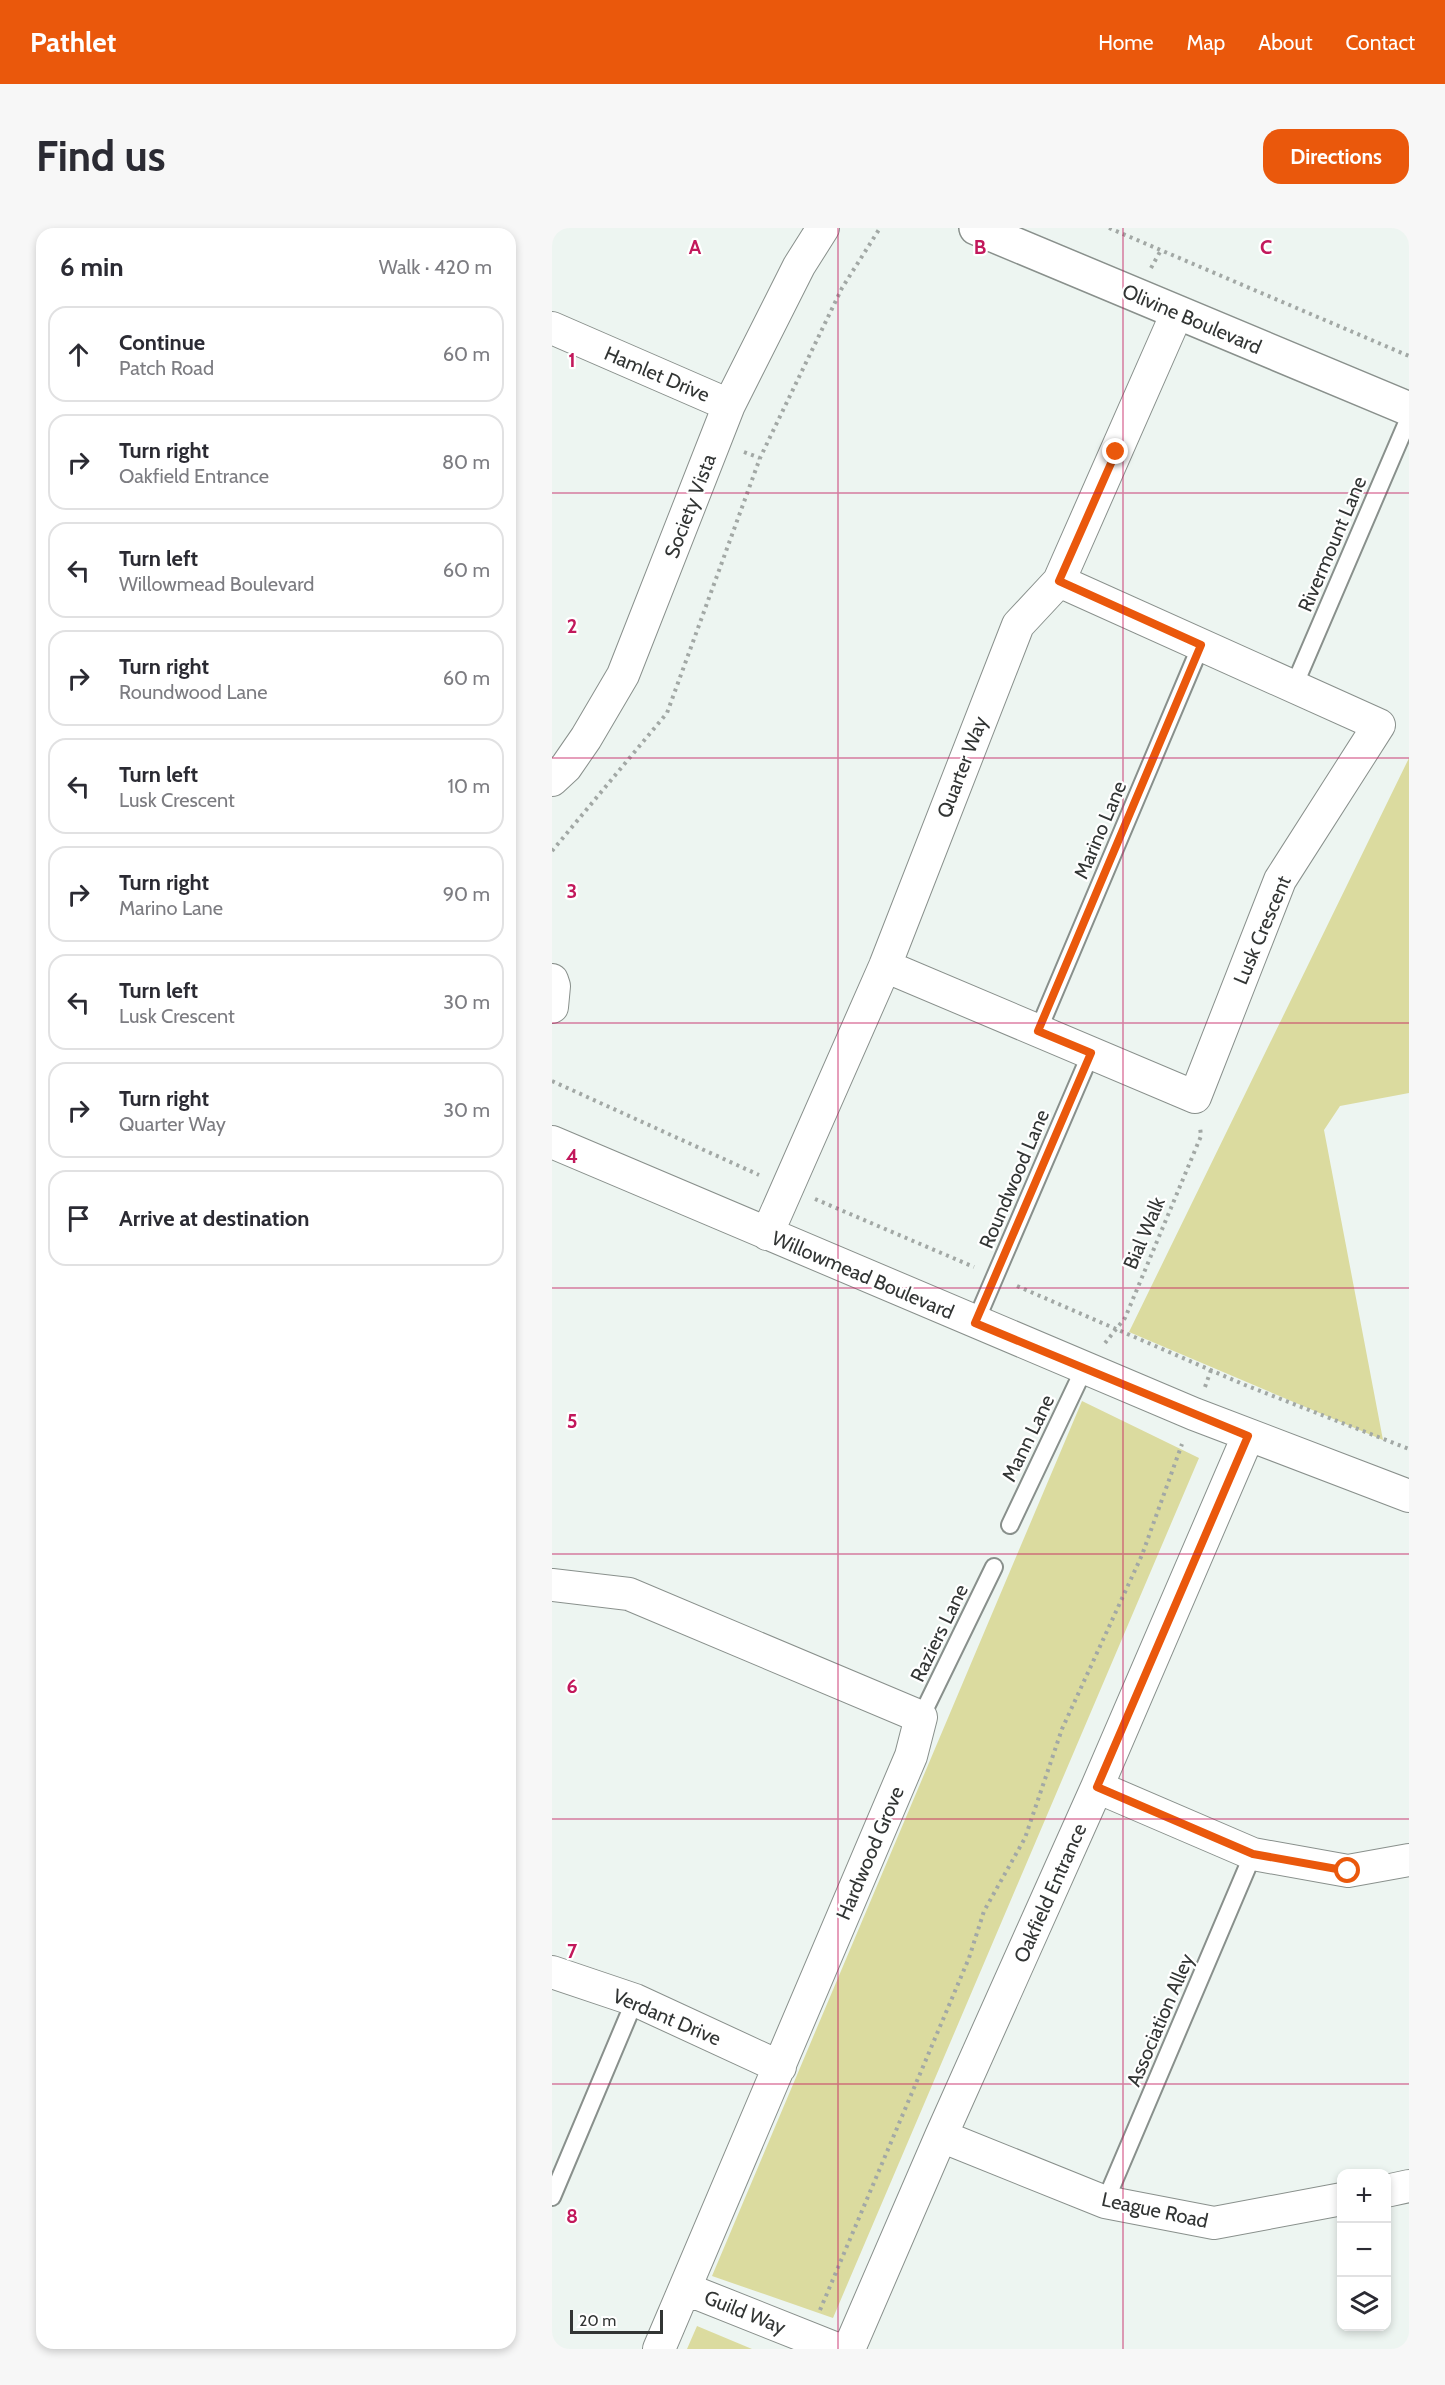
<!DOCTYPE html>
<html lang="en">
<head>
<meta charset="utf-8">
<style>
	body { margin:0; font-family:Cabin,sans-serif; background:#f7f7f7; color:#2b2b33 }
	.controls { position:absolute; right:18px; bottom:18px; display:grid; overflow:hidden; border-radius:12px; box-shadow:0 3px 9px #0003 }
	.controls button { width:54px; height:54px; display:grid; place-items:center; padding:0; border:0; border-bottom:2px solid #e1e1e2; background:#fff; color:#2b2b33; font:30px sans-serif }
	.scale { position:absolute; left:18px; bottom:15px; width:93px; box-sizing:border-box; padding-left:6px; border:3px solid #323534; border-top:0; font-size:16px; line-height:21px; white-space:nowrap; color:#323534; -webkit-text-stroke:4px #fff; paint-order:stroke }
	.stop { position:absolute; width:18px; height:18px; margin:-14px; border:4px solid #ea580c; border-radius:50%; background:#fff }
	.stop.end { background:#ea580c; border-color:#fff; box-shadow:0 2px 6px #0008 }
	.list { margin:0; padding:0; list-style:none }
	h2 { display:flex; justify-content:space-between; align-items:center; height:78px; margin:0; padding:0 24px; font-size:26px }
	h2 small { font-size:20px; font-weight:400; color:#7c7c81 }
	.list li { display:grid; grid-template-columns:39px 1fr auto; gap:18px; align-items:center; box-sizing:border-box; height:96px; margin:0 12px 12px; padding:0 12px; border:2px solid #e1e1e2; border-radius:18px }
	.list b { display:block; font-size:22px; white-space:nowrap }
	.list p { margin:0; font-size:20px; white-space:nowrap; color:#7c7c81 }
	.list em { font-size:20px; font-style:normal; color:#7c7c81 }
	.icon { flex:none; width:33px; height:33px; fill:none; stroke:currentColor; stroke-width:2; stroke-linecap:round; stroke-linejoin:round }
	.map { position:relative; flex:none; width:857px; height:2121px; overflow:hidden; border-radius:18px }
	header { display:flex; align-items:center; gap:36px; box-sizing:border-box; height:84px; padding:0 30px; background:#ea580c; color:#fff }
	header strong { font-size:28px }
	nav { display:flex; gap:33px; margin-inline-start:auto; font-size:21px }
	.intro { display:flex; align-items:center; justify-content:space-between; box-sizing:border-box; height:144px; padding:0 36px }
	h1 { margin:0; font-size:42px }
	.button { padding:15px 27px; border-radius:18px; background:#ea580c; color:#fff; font-size:21px; font-weight:700 }
	main { display:flex; gap:36px; padding:0 36px }
	aside { flex:1; background:#fff; border-radius:18px; box-shadow:0 3px 9px #0003 }
	.map>svg:first-child { display:block }
	.green { fill:#dbdb9f }
	.lines { fill:none; stroke-linecap:round; stroke-linejoin:round }
	.service-casing { stroke:#89908c; stroke-width:20 }
	.minor-casing { stroke:#89908c; stroke-width:34 }
	.tertiary-casing { stroke:#89908c; stroke-width:36 }
	.path { stroke:#a2a8a5; stroke-width:4; stroke-dasharray:3 4.5; stroke-linecap:butt }
	.service { stroke:#fff; stroke-width:16 }
	.minor { stroke:#fff; stroke-width:32 }
	.tertiary { stroke:#fff; stroke-width:33 }
	.route { stroke:#ea580c; stroke-width:8 }
	.grid { fill:none; stroke:#c2185b; stroke-width:1.5; stroke-opacity:0.55 }
	.labels { text-anchor:middle; dominant-baseline:central; stroke-width:4.5; stroke-linejoin:round; paint-order:stroke }
	.street-label { font-size:20px; fill:#323534; stroke:#fff }
	.grid-label { font-size:20px; text-anchor:middle; font-weight:bold; fill:#c2185b; stroke:#fff; stroke-width:4.5; stroke-linejoin:round; paint-order:stroke }
</style>
</head>
<body>
<header>
<strong>Pathlet</strong>
<nav><a>Home</a><a>Map</a><a>About</a><a>Contact</a></nav>
</header>
<div class="intro"><h1>Find us</h1><a class="button">Directions</a></div>
<main>
<aside>
<h2>6 min<small>Walk · 420 m</small></h2>
<ul class="list">
<li><svg class="icon" aria-label="ahead" viewBox="0 0 24 24"><path d="M12 20V5M6 11l6-6 6 6"/></svg><div><b>Continue</b><p>Patch Road</p></div><em>60 m</em></li>
<li><svg class="icon" aria-label="right" viewBox="0 0 24 24"><path d="M7 20v-9h11M14 6l5 5-5 5"/></svg><div><b>Turn right</b><p>Oakfield Entrance</p></div><em>80 m</em></li>
<li><svg class="icon" aria-label="left" viewBox="0 0 24 24"><path d="M17 20v-9H6M10 6l-5 5 5 5"/></svg><div><b>Turn left</b><p>Willowmead Boulevard</p></div><em>60 m</em></li>
<li><svg class="icon" aria-label="right" viewBox="0 0 24 24"><path d="M7 20v-9h11M14 6l5 5-5 5"/></svg><div><b>Turn right</b><p>Roundwood Lane</p></div><em>60 m</em></li>
<li><svg class="icon" aria-label="left" viewBox="0 0 24 24"><path d="M17 20v-9H6M10 6l-5 5 5 5"/></svg><div><b>Turn left</b><p>Lusk Crescent</p></div><em>10 m</em></li>
<li><svg class="icon" aria-label="right" viewBox="0 0 24 24"><path d="M7 20v-9h11M14 6l5 5-5 5"/></svg><div><b>Turn right</b><p>Marino Lane</p></div><em>90 m</em></li>
<li><svg class="icon" aria-label="left" viewBox="0 0 24 24"><path d="M17 20v-9H6M10 6l-5 5 5 5"/></svg><div><b>Turn left</b><p>Lusk Crescent</p></div><em>30 m</em></li>
<li><svg class="icon" aria-label="right" viewBox="0 0 24 24"><path d="M7 20v-9h11M14 6l5 5-5 5"/></svg><div><b>Turn right</b><p>Quarter Way</p></div><em>30 m</em></li>
<li><svg class="icon" aria-label="arrive" viewBox="0 0 24 24"><path d="M6 21V4h12l-3 4 3 4H6"/></svg><div><b>Arrive at destination</b></div></li>
</ul>
</aside>
<div class="map">
<svg width="857" height="2121" viewBox="0 0 857 2121">
	<rect width="100%" height="100%" fill="#edf5f1"/>
	<path class="green" d="M857,530V865L788,878L772,902L831,1212L577,1104Z
		M530,1173L647,1230L281,2090L160,2048Z
		M145,2098L200,2121H135Z"/>
	<g class="lines">
		<g class="service-casing">
			<path id="service" d="M742,458L857,190
				M486,803L649,417
				M423,1095L539,825
				M458,1297L532,1141
				M369,1489L442,1339
				M0,1969L83,1772
				M553,1974L701,1626"/>
		</g>
		<g class="minor-casing">
			<path id="minor" d="M0,100L177,177
				M0,552L14,539L34,510L71,447L177,177L247,38L271,0
				M333,738L643,869L728,652L827,497L507,353
				M0,752L2,758L0,779
				M0,914L642,1186L857,1268
				M215,1006L333,738L466,397L507,353L625,85
				M0,1357L77,1366L369,1489L359,1528L107,2121
				M545,1559L701,1626L796,1643L857,1632
				M0,1744L83,1772L228,1839
				M389,1908L553,1974L662,1995L790,1971
				M834,1963L857,1958
				M134,2061L285,2121
				M297,2121L389,1908L545,1559L696,1208"/>
		</g>
		<g class="tertiary-casing">
			<path id="tertiary" d="M424,0L857,181"/>
		</g>
		<path class="path" d="M557,0L857,128
			M599,40L609,22
			M192,224L208,230
			M0,623L115,485L208,230L290,60L328,0
			M0,853L207,947
			M263,971L422,1039
			M465,1058L693,1157L857,1221
			M553,1115L573,1090L649,908L648,899
			M653,1159L659,1142
			M268,2082L417,1730L432,1683L473,1610L510,1501L590,1327L630,1216"/>
		<use href="#service" class="service"/>
		<use href="#minor" class="minor"/>
		<use href="#tertiary" class="tertiary"/>
	</g>
	<g class="lines">
		<path class="route" d="M564,224L507,353L649,417L486,803L539,825L423,1095L696,1208L545,1559L701,1626L796,1643"/>
	</g>
	<path class="grid" d="M286,0V2121M571,0V2121M0,265H857M0,530H857M0,795H857M0,1060H857M0,1326H857M0,1591H857M0,1856H857"/>
	<g class="labels">
		<g class="street-label">
			<text transform="translate(640 91) rotate(23)">Olivine Boulevard</text>
			<text transform="translate(105 146) rotate(23)">Hamlet Drive</text>
			<text transform="translate(138 278) rotate(-69)">Society Vista</text>
			<text transform="translate(780 316) rotate(-67)">Rivermount Lane</text>
			<text transform="translate(410 539) rotate(-69)">Quarter Way</text>
			<text transform="translate(548 602) rotate(-67)">Marino Lane</text>
			<text transform="translate(710 702) rotate(-67)">Lusk Crescent</text>
			<text transform="translate(462 951) rotate(-67)">Roundwood Lane</text>
			<text transform="translate(592 1005) rotate(-67)">Bial Walk</text>
			<text transform="translate(311 1047) rotate(23)">Willowmead Boulevard</text>
			<text transform="translate(476 1210) rotate(-64)">Mann Lane</text>
			<text transform="translate(387 1405) rotate(-64)">Raziers Lane</text>
			<text transform="translate(318 1625) rotate(-67)">Hardwood Grove</text>
			<text transform="translate(498 1665) rotate(-66)">Oakfield Entrance</text>
			<text transform="translate(115 1789) rotate(23)">Verdant Drive</text>
			<text transform="translate(608 1792) rotate(-67)">Association Alley</text>
			<text transform="translate(603 1982) rotate(12)">League Road</text>
			<text transform="translate(193 2084) rotate(22)">Guild Way</text>
		</g>
	</g>
	<g class="grid-label">
		<text x="143" y="26">A</text>
		<text x="428" y="26">B</text>
		<text x="714" y="26">C</text>
		<text x="20" y="139">1</text>
		<text x="20" y="405">2</text>
		<text x="20" y="670">3</text>
		<text x="20" y="935">4</text>
		<text x="20" y="1200">5</text>
		<text x="20" y="1465">6</text>
		<text x="20" y="1730">7</text>
		<text x="20" y="1995">8</text>
	</g>
</svg>
<div class="controls">
<button>+</button>
<button>−</button>
<button><svg class="icon" aria-label="layers" viewBox="0 0 24 24"><path d="M12 4l9 5-9 5-9-5zM3 14l9 5 9-5"/></svg></button>
</div>
<div class="scale">20 m</div>
<div class="stop" style="left:796px;top:1643px"></div>
<div class="stop end" style="left:564px;top:224px"></div>
</div>
</main>
</body>
</html>
